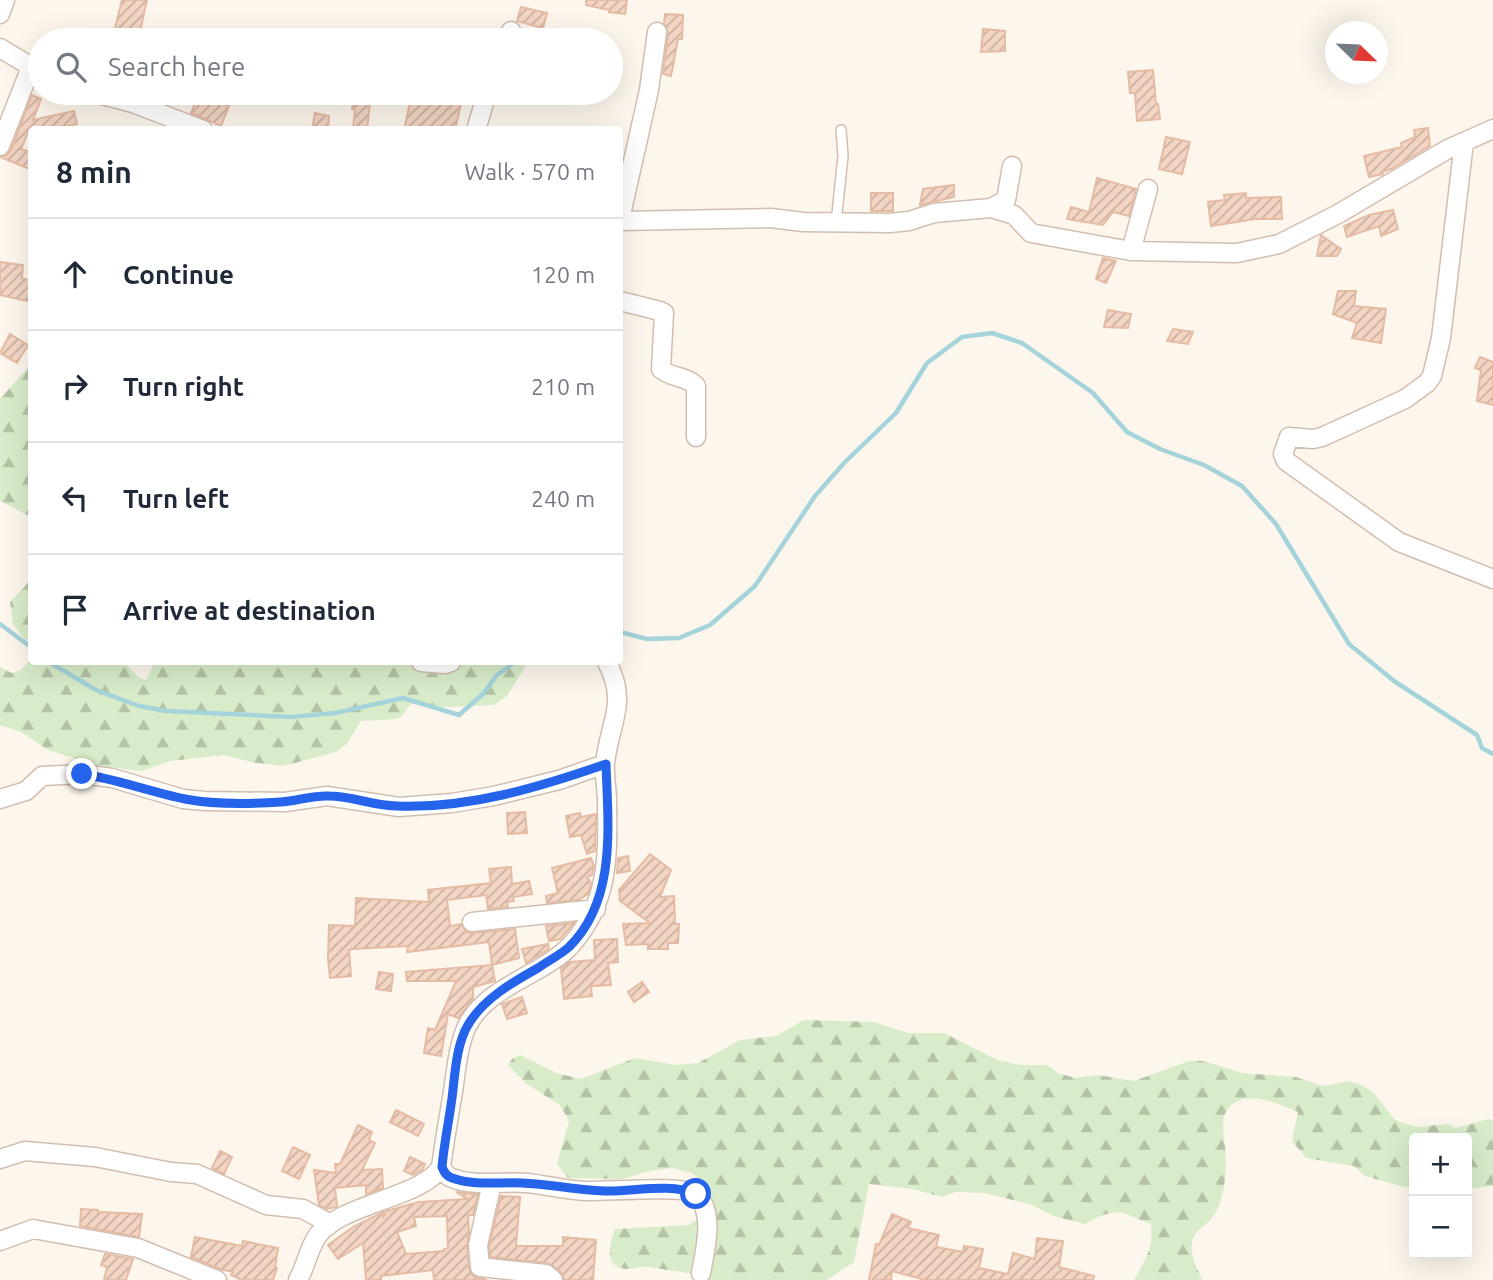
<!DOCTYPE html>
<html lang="en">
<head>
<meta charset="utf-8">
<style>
	body { margin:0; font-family:Ubuntu,sans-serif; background:#f6f6f7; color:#1f2937 }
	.controls { position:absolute; right:21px; bottom:21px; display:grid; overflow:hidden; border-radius:7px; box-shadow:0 7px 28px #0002 }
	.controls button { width:63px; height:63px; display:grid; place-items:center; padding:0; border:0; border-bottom:2px solid #e0e1e3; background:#fff; color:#1f2937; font:35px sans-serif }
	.compass { position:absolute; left:1325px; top:21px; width:63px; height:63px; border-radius:50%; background:#fff; box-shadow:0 7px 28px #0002; rotate:113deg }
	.stop { position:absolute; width:21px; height:21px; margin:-16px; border:5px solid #2563eb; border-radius:50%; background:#fff }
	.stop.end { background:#2563eb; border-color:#fff; box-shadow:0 2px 7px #0008 }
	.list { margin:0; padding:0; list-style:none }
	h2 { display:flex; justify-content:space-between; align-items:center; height:91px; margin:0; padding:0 28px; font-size:30px }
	h2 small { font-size:23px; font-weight:400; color:#747a83 }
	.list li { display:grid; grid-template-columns:46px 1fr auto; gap:21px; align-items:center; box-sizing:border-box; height:112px; padding:0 28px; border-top:2px solid #e0e1e3 }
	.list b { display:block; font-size:26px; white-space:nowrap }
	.list em { font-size:23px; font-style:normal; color:#747a83 }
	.icon { flex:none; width:38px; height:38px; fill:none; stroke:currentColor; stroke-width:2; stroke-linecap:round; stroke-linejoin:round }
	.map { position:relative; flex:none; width:1493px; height:1280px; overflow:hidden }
	.search { position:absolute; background:#fff; box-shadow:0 7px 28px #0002; left:28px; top:28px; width:595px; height:77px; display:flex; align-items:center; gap:18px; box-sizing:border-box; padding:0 24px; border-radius:38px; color:#747a83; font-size:26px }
	.panel { position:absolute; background:#fff; box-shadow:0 7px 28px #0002; left:28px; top:126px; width:595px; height:539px; border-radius:7px }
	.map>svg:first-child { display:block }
	.forest { fill:url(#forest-firs) }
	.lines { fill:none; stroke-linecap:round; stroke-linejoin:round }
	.stream { stroke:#a5d3da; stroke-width:4.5 }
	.building { fill:url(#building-hatch); stroke:#e6bba3; stroke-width:2; fill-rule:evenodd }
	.service-casing { stroke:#d1beb0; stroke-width:12 }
	.minor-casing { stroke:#d1beb0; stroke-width:21 }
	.service { stroke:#fff; stroke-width:9 }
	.minor { stroke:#fff; stroke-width:18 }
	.route { stroke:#2563eb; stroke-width:9 }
</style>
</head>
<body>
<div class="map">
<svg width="1493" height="1280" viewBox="0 0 1493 1280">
	<defs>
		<pattern id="forest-firs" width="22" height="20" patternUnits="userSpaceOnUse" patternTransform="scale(1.75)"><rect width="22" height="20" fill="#d8ecc9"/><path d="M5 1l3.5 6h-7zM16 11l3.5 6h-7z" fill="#b4c2a5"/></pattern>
		<pattern id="building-hatch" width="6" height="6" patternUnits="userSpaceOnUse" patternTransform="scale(1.75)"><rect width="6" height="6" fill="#f3d5c3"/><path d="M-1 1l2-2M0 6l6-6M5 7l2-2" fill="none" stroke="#cab0a1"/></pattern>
	</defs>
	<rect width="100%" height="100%" fill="#fdf6ec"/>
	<path class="forest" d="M31,364V517L0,501V399Z
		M31,575L32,662H123L140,678L146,680L155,662H528L507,696L494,705L446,707L416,703L410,705L402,716L396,719L361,721L347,744L336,752L283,766L251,762L224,755L170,761L142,771L99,766L48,750L21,732L0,725V667L12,673L21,670L31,659L27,643L13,624L10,602L27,584Z
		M804,1020L874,1022L908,1033H944L1000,1061L1021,1065H1047L1058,1073L1075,1078L1098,1075L1134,1081L1189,1061H1203L1242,1073L1296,1077L1319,1085L1326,1086L1348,1081L1362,1085L1373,1092L1395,1120L1417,1127L1448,1124L1456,1128L1488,1119L1493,1121V1186L1467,1189V1138H1414V1188L1404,1187L1365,1176L1354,1166L1306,1158L1292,1141L1298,1112C1281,1105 1254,1092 1236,1102C1219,1111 1223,1129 1225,1146C1227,1166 1226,1202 1211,1219C1204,1227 1193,1231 1192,1244C1190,1256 1198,1269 1202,1280H1134C1145,1261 1154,1247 1151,1224C1117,1211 1119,1206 1085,1224L1054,1216L1029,1204L985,1193L956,1192L941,1197L913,1189L869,1184L854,1262L827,1280H697L694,1274C679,1272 664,1269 649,1267C640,1266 630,1271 621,1268C603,1264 611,1240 615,1229L688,1225L713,1210L709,1189L705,1184L692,1173L672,1168L649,1171L623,1179L568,1178L557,1164L569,1121L560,1105L528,1085L508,1065L513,1058L521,1055L556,1073L581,1079L635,1058L676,1065L698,1063L740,1040L776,1036Z"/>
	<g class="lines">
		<path class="stream" d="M0,624L32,648
			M620,632L647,639L679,638L710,625L755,586L815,496L845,462L896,413L927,363L962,337L992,333L1022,343L1093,393L1127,432L1160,449L1204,465L1242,486L1276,524L1349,644L1394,681L1477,735L1482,748L1493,754
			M49,662L96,690L139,706L167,711L291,717L335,713L403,698L459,715L483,694L497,675L515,662"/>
	</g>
	<path class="building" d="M122,0H147L138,40H112Z
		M586,0H627L625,14L609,12V10L586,5Z
		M521,7L547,13L543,28L517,21Z
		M665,14L683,15L682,39H678L671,76L663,74L668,34L664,23Z
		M983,29L1005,31V51L981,52Z
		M1153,70L1156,104H1158L1160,119L1137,121L1135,93H1130L1128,72Z
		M199,93L229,106L221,126L191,113Z
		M354,93H371L367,130H353L355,110L352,109Z
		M412,93H431V98L461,104L455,130H404Z
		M32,95L41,99L33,120L74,111L77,124L61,127L60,130H29L21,149L32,153V170L0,157L7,155L11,150Z
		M315,113L329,116L328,130H312Z
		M1428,128L1430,146L1391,169L1382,172L1383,174L1369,177L1364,156L1402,147L1401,143L1415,137L1414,130Z
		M1166,137L1190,142L1182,174L1159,169Z
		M1097,178L1136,189L1129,216L1113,212L1103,225L1067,219L1071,207L1089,212Z
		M954,185V197L920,205L923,189Z
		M871,193H893V211H871Z
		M1246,193V198L1281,197L1282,219H1255L1211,226L1208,202L1225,200L1224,195Z
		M1393,210L1398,229L1381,236L1379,226L1347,237L1344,226L1369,215Z
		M1321,235L1341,249L1337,256H1317Z
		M1103,258L1116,261L1106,283L1096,279Z
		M0,262L23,265L22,278L32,281V302L0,295Z
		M1338,291H1356L1354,306L1386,309L1381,343L1352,338L1357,323L1333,314Z
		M1108,310L1131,314L1128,328L1104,327Z
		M1173,329L1193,332L1188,344L1167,341Z
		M10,334L28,345L17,363L0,353Z
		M1480,357L1493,362V405L1477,401L1481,370L1475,368Z
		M525,812L527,833L508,834L507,813Z
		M580,813L581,817L596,814L595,851L587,854L581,835L570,837L566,816Z
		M650,854L671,870L660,897L674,896L675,924H679L678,943H668V949H648V944L626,945L623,924L650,923L620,901L619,890Z
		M628,856L630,871L617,873L618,858Z
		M591,858L594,866L592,875L587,877L591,883L588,894L578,900L547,903L546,896L558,893L552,868Z
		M511,867L512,884L529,881L532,894L513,897L514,901L507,902L508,907L488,909L486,895L447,900L450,926L461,924L467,932L472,933L515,929L519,958L492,965L489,942L407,952L408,946L353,949L349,950L351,976L330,978L328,959L329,925L355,926L356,898L429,902L428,890L491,883L489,869Z
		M574,923L560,939L549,941L546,926Z
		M617,939L618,962L608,963L611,985L591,986L592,996L564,999L561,968L569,962L595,960L594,940Z
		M548,944L549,949L526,963L522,949Z
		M492,965L495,981L473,987V999L458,1018L448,1014L441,1056L424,1053L428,1028L435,1030L456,981H407L406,972Z
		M379,972L393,974L391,991L376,989Z
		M642,982L649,992L634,1002L628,992Z
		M522,997L527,1013L507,1019L502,1004Z
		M396,1110L424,1124L418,1136L390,1122Z
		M358,1125L372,1132L369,1140L375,1143L362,1170L382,1169L383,1188L366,1194V1185L335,1188L337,1207L326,1209L319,1205L314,1170L336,1173L335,1164H340Z
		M293,1147L310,1155L299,1179L282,1171Z
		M220,1151L232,1157L224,1174L212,1168Z
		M410,1157L425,1164L422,1170L413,1175L404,1171Z
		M456,1192L478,1194L473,1215H468L469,1233L467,1246L469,1268L473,1276L487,1280H434L433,1270L381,1276V1280H366L363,1243L338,1259L328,1245L353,1227L383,1212V1218L386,1211L419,1202L467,1199ZM447,1216L448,1248L444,1249V1251L406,1254L397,1232L416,1226L414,1217Z
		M501,1196L520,1197L516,1246H563V1237L596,1240L593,1280H564L560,1271L547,1263L490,1257L489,1246Z
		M81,1209L98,1210V1212L142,1214L139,1237L80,1226Z
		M892,1214L911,1222L908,1228L939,1235L936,1247L963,1252L964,1246L983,1249L979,1268L1008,1274L1013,1253L1035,1259L1037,1238L1063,1241L1059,1267L1094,1276L1093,1280H925L892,1271L891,1280H869L876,1244L879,1245Z
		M195,1237L242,1246L243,1241L278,1248L275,1267L277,1268L273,1280H242L231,1275L233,1272L220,1269L191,1257Z
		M105,1254L133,1259L126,1280H104L107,1267L101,1265Z"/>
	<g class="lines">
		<g class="service-casing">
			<path id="service" d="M836,223L843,156L841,130"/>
		</g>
		<g class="minor-casing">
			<path id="minor" d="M0,14L5,0
				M509,40L511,31
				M0,48L40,72
				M95,93L133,103L203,130
				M476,130L487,93
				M1464,142L1441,338L1432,376L1427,383L1405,399L1322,437L1313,439L1289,437L1283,454L1286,461L1399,542L1493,579
				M0,146L31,67
				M991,208L1006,200L1012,166
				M620,219L649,90L657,32
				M620,221L771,218L803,222L890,223L909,221L934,213L991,208L1014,215L1031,233L1131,251L1237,253L1279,244L1338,214L1448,149L1493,129
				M1131,251L1148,189
				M620,301L660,311L664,313L661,369C671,378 687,376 696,386V437
				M421,662L445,664L451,662
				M0,799L26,791L42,776L82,774L112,778L183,799L205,801L285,802L327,796L399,807L452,803L494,796L559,780L605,764
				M472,922L596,909
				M0,1159L25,1151L95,1157L171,1172L197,1174L266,1205L303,1209L323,1220L328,1226
				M441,1167C444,1172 446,1176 452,1178C475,1187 502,1181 527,1183C546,1185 566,1190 585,1191C605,1192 686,1184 697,1195C715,1214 705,1250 701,1273
				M492,1183L478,1245L480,1267L546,1274L553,1280
				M0,1241L33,1229L138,1248L217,1280
				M298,1280C306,1266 309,1247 318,1235C342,1203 422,1198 441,1167C444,1144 448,1121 452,1098C456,1075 457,1048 467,1026C488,985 542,976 571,945C609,903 608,856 607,801C607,789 604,776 605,764C609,722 629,705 607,662"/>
		</g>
		<use href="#service" class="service"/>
		<use href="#minor" class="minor"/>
	</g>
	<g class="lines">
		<path class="route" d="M82,774C117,779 150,792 185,799C216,805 251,804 281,802C297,801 313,795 329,796C352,796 374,806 397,806C468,809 540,787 606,764C608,825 617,900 569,947C560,955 548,961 538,968C513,982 483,999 468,1025C456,1045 455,1075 452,1098C449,1121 444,1144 442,1167C444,1172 446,1176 452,1178C474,1186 499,1182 522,1183C552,1184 580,1191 609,1191C636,1191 671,1183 696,1194"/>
	</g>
</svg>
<div class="controls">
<button>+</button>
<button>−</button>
</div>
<svg class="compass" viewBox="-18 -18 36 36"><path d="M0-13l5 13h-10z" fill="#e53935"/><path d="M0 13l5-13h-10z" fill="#747a83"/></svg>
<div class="stop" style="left:696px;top:1194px"></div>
<div class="stop end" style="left:82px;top:774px"></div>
<div class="search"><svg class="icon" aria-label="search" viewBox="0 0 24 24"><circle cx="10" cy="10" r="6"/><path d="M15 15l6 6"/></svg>Search here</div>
<section class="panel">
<h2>8 min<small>Walk · 570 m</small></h2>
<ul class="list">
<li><svg class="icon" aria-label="ahead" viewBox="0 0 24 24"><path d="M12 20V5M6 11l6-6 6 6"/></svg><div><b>Continue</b></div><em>120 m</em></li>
<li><svg class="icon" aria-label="right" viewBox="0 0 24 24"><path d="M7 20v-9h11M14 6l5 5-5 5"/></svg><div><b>Turn right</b></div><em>210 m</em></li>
<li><svg class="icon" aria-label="left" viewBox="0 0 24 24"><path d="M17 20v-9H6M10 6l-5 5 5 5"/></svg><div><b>Turn left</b></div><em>240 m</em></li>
<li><svg class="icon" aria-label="arrive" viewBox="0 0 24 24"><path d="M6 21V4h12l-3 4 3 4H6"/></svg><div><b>Arrive at destination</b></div></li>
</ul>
</section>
</div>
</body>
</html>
